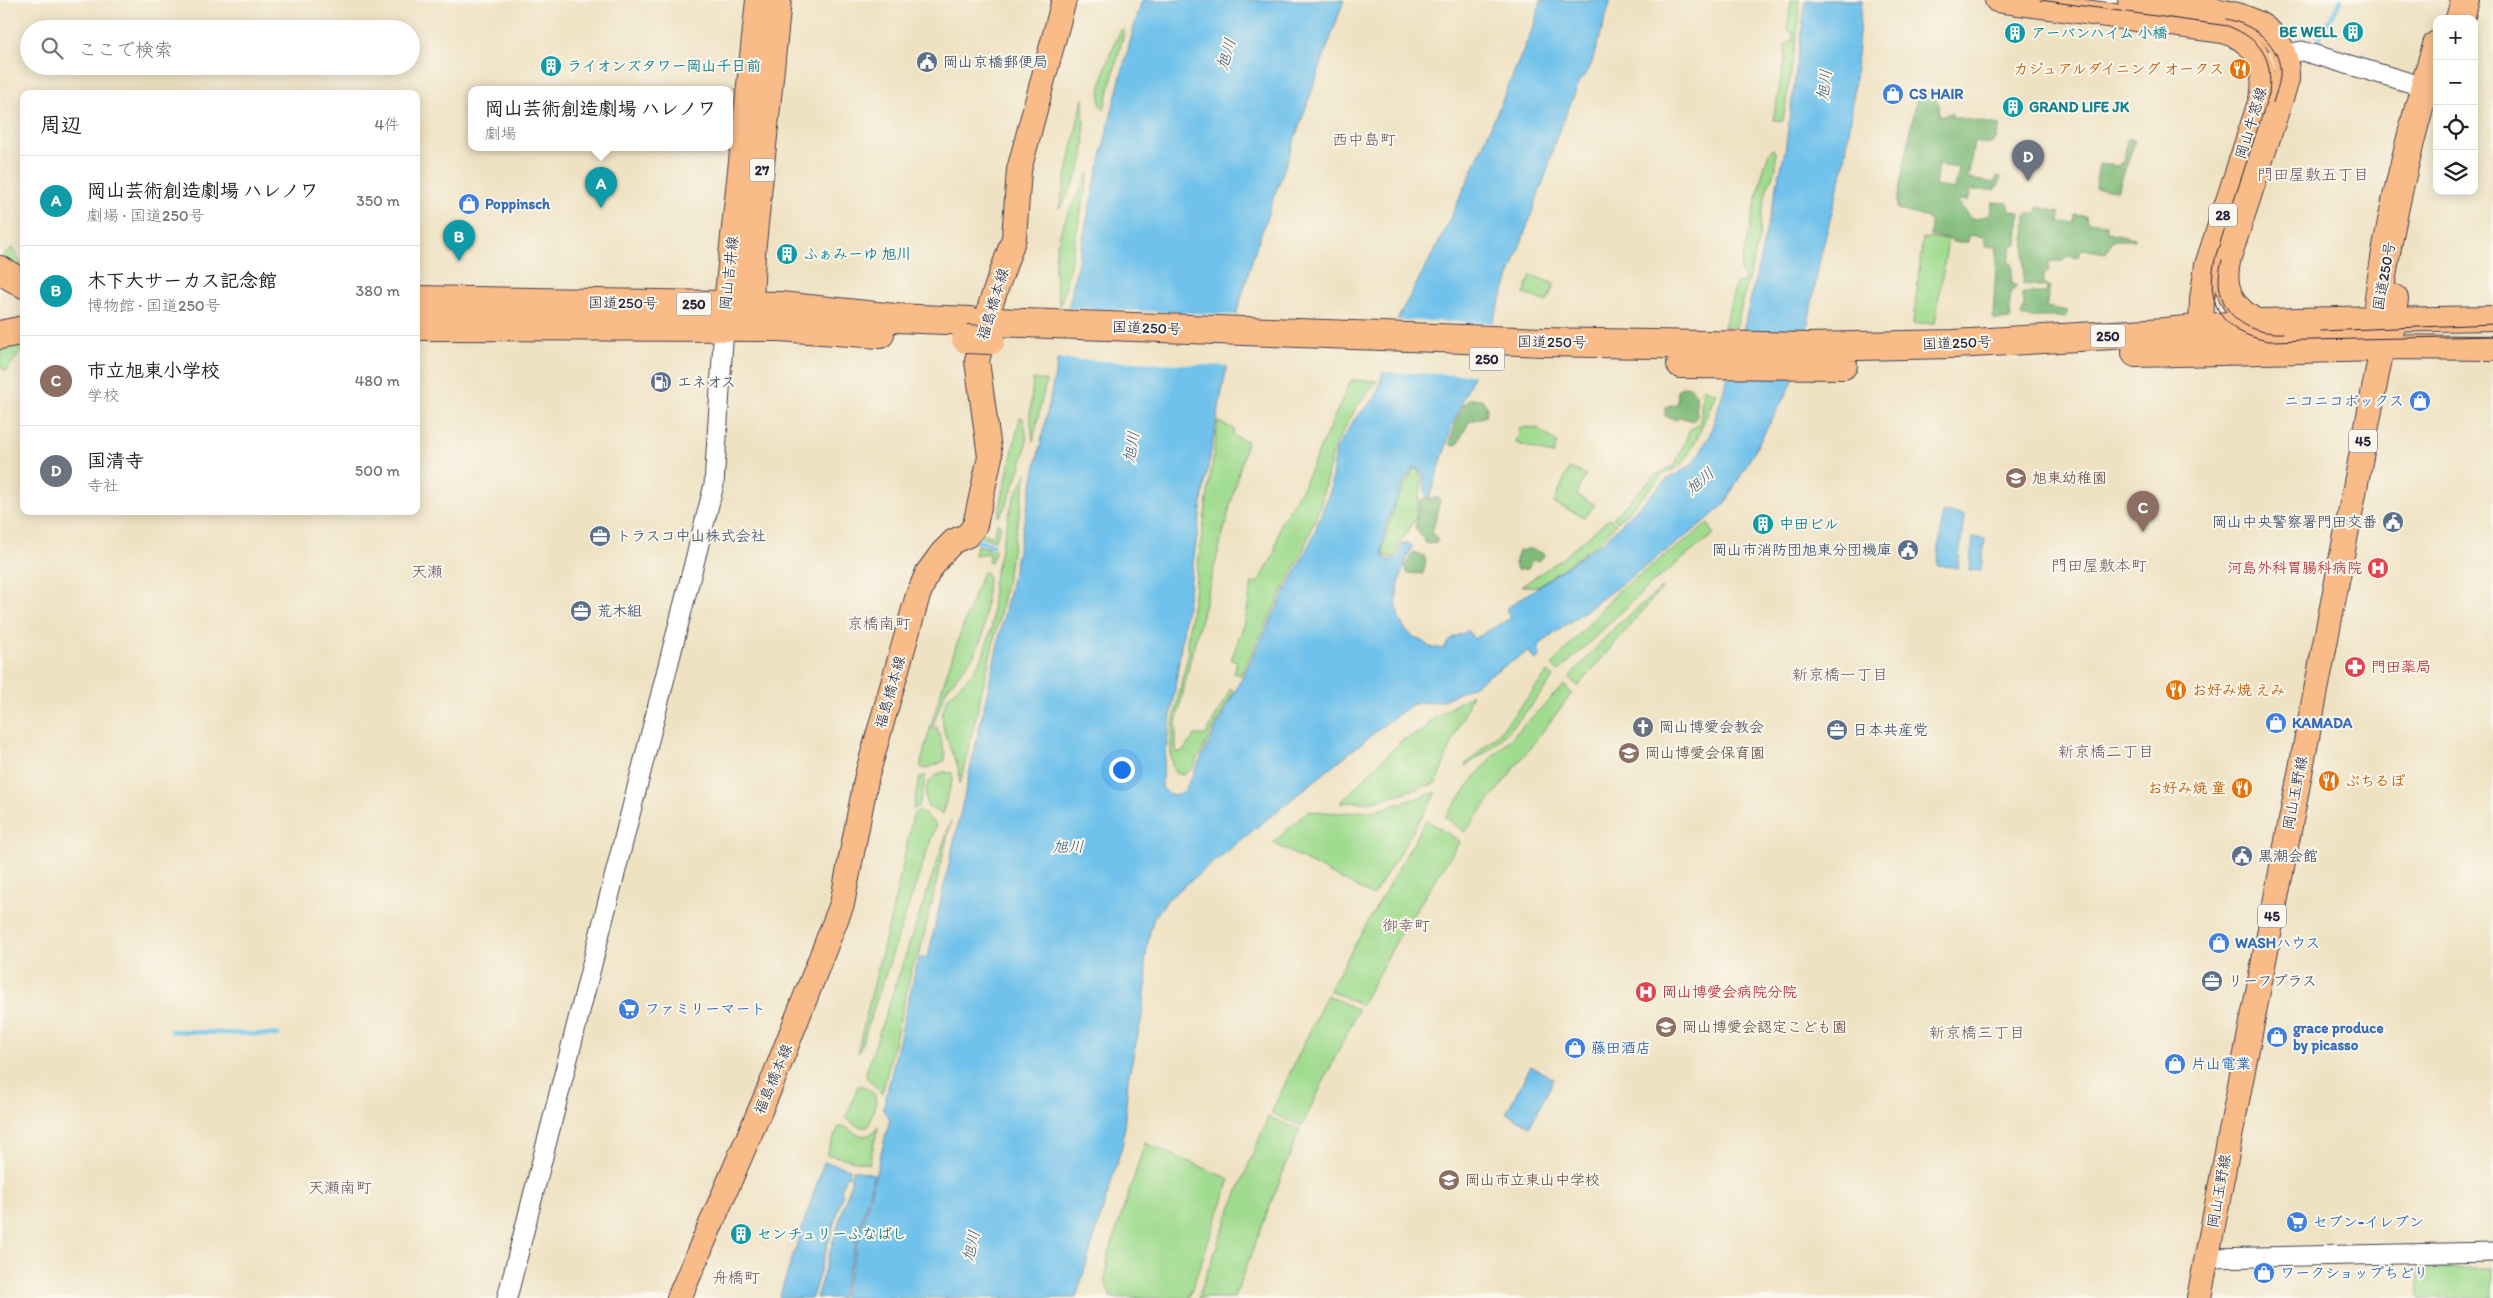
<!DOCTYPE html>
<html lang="ja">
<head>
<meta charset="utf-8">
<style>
	body { margin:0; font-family:Itim,"Klee One",sans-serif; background:#f6f6f6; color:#222 }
	.controls { position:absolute; right:15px; top:15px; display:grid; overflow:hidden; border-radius:10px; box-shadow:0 2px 12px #0003 }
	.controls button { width:45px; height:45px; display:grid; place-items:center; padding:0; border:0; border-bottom:1px solid #e0e0e0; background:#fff; color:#222; font:25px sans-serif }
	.you { position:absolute; left:1121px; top:769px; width:18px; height:18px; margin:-12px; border:4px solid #fff; border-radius:50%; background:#1a73e8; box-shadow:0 0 0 8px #1a73e833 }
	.badge { display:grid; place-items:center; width:32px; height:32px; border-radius:50%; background:#7c3aed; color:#fff; font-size:16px; font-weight:700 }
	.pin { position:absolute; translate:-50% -41px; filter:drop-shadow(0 1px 2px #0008) }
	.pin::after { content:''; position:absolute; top:26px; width:18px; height:15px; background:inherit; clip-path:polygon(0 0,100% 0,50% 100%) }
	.popup { position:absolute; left:468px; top:86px; width:265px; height:65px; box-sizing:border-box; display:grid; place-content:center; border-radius:10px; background:#fff; filter:drop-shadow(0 1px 4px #0005); font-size:16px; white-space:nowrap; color:#767676 }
	.popup b { font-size:19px; color:#222 }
	.popup::after { content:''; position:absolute; left:50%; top:100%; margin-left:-10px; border:10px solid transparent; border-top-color:#fff }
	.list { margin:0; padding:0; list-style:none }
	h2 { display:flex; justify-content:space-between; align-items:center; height:65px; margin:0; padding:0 20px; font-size:21px }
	h2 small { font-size:16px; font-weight:400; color:#767676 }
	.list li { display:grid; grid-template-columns:32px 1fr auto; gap:15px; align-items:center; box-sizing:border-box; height:90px; padding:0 20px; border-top:1px solid #e0e0e0 }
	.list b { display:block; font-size:19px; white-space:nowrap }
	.list p { margin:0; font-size:16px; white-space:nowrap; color:#767676 }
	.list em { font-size:16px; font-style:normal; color:#767676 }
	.icon { flex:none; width:28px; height:28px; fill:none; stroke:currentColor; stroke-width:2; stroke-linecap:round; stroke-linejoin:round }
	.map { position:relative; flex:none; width:2493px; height:1298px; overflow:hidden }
	.search { position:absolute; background:#fff; box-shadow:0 2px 12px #0003; left:20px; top:20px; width:400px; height:55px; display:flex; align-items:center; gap:12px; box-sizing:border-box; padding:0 18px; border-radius:28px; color:#767676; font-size:19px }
	.panel { position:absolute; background:#fff; box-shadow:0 2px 12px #0003; left:20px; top:90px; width:400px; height:425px; border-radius:10px }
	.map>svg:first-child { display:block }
	.green { fill:#a0db8f; stroke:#617e65 }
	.forest { fill:#80bb7a; stroke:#516e5a; fill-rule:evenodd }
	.water { fill:#70c1eb; stroke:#497293 }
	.pier { fill:#efe2c3 }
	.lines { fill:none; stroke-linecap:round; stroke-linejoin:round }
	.stream { stroke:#70c1eb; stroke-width:4.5 }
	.minor-casing { stroke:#413f4f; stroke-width:21 }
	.major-casing { stroke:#413f4f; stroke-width:26 }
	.highway-casing { stroke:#413f4f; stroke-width:30 }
	.minor { stroke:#fff; stroke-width:19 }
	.major { stroke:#f9bc89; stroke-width:24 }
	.highway { stroke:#f9bc89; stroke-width:28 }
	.tram { stroke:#22223b; stroke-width:1 }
	.highway-bridge-casing { stroke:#413f4f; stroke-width:30; stroke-linecap:butt }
	.highway-bridge { stroke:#f9bc89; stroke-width:28 }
	.labels { text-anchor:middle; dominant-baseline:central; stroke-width:4; stroke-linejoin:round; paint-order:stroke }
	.shield { fill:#fbf7ec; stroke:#636270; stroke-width:1 }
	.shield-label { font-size:14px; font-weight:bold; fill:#22223b }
	.culture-label { font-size:15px; font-weight:bold; fill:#0d838f; stroke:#fbf7ec; text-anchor:start }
	.service-label { font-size:15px; font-weight:bold; fill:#4e5e75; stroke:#fbf7ec; text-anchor:start }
	.food-label { font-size:15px; font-weight:bold; fill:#c56008; stroke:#fbf7ec; text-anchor:end }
	.shop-label { font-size:15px; font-weight:bold; fill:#366cbe; stroke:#fbf7ec; text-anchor:start }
	.street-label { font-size:15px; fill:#22223b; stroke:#fbf7ec }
	.education-label { font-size:15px; font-weight:bold; fill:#785e54; stroke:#fbf7ec; text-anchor:start }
	.health-label { font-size:15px; font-weight:bold; fill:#be3a42; stroke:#fbf7ec; text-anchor:start }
	.worship-label { font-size:15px; font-weight:bold; fill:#5b616d; stroke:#fbf7ec; text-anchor:start }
	.water-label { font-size:16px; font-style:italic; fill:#3d5a79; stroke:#fbf7ec }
	.neighbourhood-label { font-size:16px; fill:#6b5462; stroke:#fbf7ec }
</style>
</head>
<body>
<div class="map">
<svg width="2493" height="1298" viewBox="0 0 2493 1298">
	<rect width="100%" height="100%" fill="#fbf7ec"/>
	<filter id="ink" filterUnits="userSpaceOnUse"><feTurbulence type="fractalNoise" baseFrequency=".02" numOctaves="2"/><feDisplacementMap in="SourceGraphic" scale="10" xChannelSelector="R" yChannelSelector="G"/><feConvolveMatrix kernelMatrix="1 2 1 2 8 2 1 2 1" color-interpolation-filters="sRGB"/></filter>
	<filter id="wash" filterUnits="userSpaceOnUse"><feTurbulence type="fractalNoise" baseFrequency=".0096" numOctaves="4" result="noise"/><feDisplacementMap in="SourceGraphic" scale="20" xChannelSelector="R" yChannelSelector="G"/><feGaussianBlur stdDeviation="1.12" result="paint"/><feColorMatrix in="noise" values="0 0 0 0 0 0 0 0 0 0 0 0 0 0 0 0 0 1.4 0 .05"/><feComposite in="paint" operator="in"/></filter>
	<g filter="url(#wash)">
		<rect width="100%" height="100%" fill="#efe2c3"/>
		<path class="green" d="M1791,0H1799L1800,16L1783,121L1773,120L1785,59V45H1788L1789,41H1792L1793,32L1787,30Z
			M1125,29L1104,109L1100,105C1098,84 1111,49 1121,30Z
			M1083,98C1085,152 1089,161 1059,209Z
			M1773,148L1776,153V168L1767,188L1760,222L1759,238L1736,327H1724L1736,284L1744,282L1745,278L1740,270L1764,167L1769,153Z
			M1089,173L1064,293L1060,306C1046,245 1062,226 1089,173Z
			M1923,238L1948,239L1935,323L1913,324Z
			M12,248L24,267V275L0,258Z
			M1531,275L1554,284L1547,302L1524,294Z
			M24,337V348L6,371L0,366V342Z
			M1033,379L1046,381L1033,441L1030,414Z
			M1351,380L1377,381L1356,408L1334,448L1320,506L1303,551L1241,675L1234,673L1237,662L1231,660L1245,622L1252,583L1259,582L1274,555L1280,524L1303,486Z
			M1703,388L1716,393L1695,443L1682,465L1663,475L1618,522L1613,517L1654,476L1675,465L1690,429L1699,424C1703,411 1700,401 1703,388Z
			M1020,417L1023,418C1025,426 1027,436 1026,445C1025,456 1006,513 998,517Z
			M1218,422L1234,429L1233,436L1247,441L1192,653L1176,724V753L1183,751L1195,735H1206L1231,688L1234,691L1193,768L1183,775L1175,773C1162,752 1183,677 1189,651L1187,643Z
			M1528,427L1539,429L1557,443L1553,455L1516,443L1520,428Z
			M1414,468L1419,470L1422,480L1415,520L1399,544L1395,558L1384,556L1383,548L1388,525L1397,499Z
			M1569,468L1586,475L1576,495L1595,505L1584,517L1554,503Z
			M1027,473L999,619L960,784L958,766L944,732L942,714L948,697L974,671L983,656L992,626L993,584L1009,514L1014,498Z
			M1610,518L1616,524L1598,543L1538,586H1522L1560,560Z
			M997,523L1001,526L995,540L980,537V532L991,536L995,532Z
			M1708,524L1714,534L1652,583L1558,672L1552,665L1619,590Z
			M977,545L996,550L991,562H988L990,555L987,553L975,555Z
			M983,572L987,573L988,579L983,635L974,655L946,690L932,729L937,727L945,754V761L925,769L921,767V763C937,698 959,635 983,572Z
			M1663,587L1578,686L1569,678L1616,626Z
			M1548,672L1554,677C1528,709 1501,747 1464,766L1499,733Z
			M1564,685L1572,693L1465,832L1445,817L1486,763Z
			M1472,694L1436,783L1374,801L1340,803L1401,741L1426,729L1429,722Z
			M944,772L952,773L953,778L942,814L928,807C921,792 928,776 944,772Z
			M926,775L919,806L913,809L919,779Z
			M1437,792L1373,896L1273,843L1308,811L1341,813L1379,810Z
			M918,810L923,812L936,825L859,1052H857L896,896L913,815Z
			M1426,820L1460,841L1397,940L1361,1005L1329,990Z
			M951,821L919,956L914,961L882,1094L867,1078L866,1072Z
			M1327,995L1358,1010L1302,1126L1271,1113Z
			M858,1086H863L875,1095L876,1101L869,1126C860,1130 853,1123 846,1118Z
			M1268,1117L1300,1129L1234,1298H1198L1227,1218Z
			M839,1127H846C857,1136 868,1141 878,1127L869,1164L826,1154Z
			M1145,1143L1230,1179L1189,1298H1111L1105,1281L1108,1256Z
			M2493,1267V1298H2419L2418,1268Z"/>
		<path class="forest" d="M1931,93L1939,104L1940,116L1952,113L1953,117L2000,125L1996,139L1991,144L1974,142L1968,179L1995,183L1997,176L2001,177L1999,184L1994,190H1971L1968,201L1957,200L1969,217L1977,219L1990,214L1992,202L2008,203L2010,210L2020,213L2017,245L2012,247L2008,261L2012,264L2011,284L2016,285L2015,289L2010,292V319L1996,320L1993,318L1997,247L1985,246V237L1969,235L1968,242H1952L1948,238L1930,236L1931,223L1927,218L1897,209V201L1916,102L1921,94ZM1938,165L1959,168L1955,189L1935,186Z
			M2127,138L2135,141L2118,190L2095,188L2099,164L2119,166L2120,163H2124Z
			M2038,207L2060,212L2059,222L2074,223L2075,215L2086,216L2087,222L2107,224V232L2135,238V240H2112L2106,253L2082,249L2077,258L2070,256L2062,261H2049L2048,273L2045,272L2043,284L2050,287L2046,307L2068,311L2065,317H2022L2021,315C2027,306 2023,303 2022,293H2046L2047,287L2023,284L2026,214H2037Z
			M1683,386L1690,387L1696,394L1697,417L1693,421L1680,417L1677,420L1665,416V407L1678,403L1677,390Z
			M1469,399H1482L1487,407L1486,416L1469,422L1457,445L1452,446L1450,443C1454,430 1458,407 1469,399Z
			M1425,498H1439L1440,501L1432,533L1438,540L1436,543L1427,544L1415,528L1420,502Z
			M1527,548L1543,553L1544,556L1539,561L1532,560L1528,569L1517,570L1515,564L1519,550L1525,551Z
			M1413,552L1424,556L1426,561L1423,574L1407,573L1405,567Z"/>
		<path class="water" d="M1142,0H1344L1254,254L1237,312L1204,488L1162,778V787L1168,794L1177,795L1185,790L1312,539L1330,491L1336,449L1356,417L1376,397L1398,318L1439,242L1470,176L1534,25L1541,0H1611L1591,65L1579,83L1555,141L1548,168L1474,374L1454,421L1430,496L1427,497C1420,485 1430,472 1414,467L1403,483L1386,525L1382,548L1383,557L1389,560H1395L1399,554L1401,545L1407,543L1412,546C1401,572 1385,612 1410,634C1416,640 1424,640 1429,647L1444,649L1450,639L1468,631L1474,639L1511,618L1506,609L1605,540L1666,480L1692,465L1709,437L1745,323L1785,151L1806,0H1862L1852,111L1844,165L1820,258L1807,330L1791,385L1725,504L1701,525L1539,645L1540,657L1534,660L1529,651L1467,689L1441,701L1413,704L1385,724L1168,899L1154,918L1150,931L1145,961L1147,979L1141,1021L1128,1079L1123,1143L1076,1298H843L890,1119L883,1110L918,959L928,957C966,789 1004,620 1039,451C1071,300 1098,148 1142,0Z
			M1943,512L1964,515L1958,568L1937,565Z
			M1973,537L1985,539L1981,571L1969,570Z
			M1531,1066L1554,1079L1530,1126L1506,1113Z
			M824,1162L850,1169L848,1177H845L841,1191L843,1193L812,1298H779Z
			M853,1170L874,1174L841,1298H816L852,1179L850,1178Z"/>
		<path class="pier" d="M1066,308L1239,315L1228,366L1056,359Z
			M1395,320L1494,323L1476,375L1382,372Z"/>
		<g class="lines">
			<path class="stream" d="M2319,39L2341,0
				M977,541L993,545
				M171,1031L278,1035"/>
		</g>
	</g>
	<g filter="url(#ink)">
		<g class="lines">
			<g class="minor-casing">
				<path id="minor" d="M2272,60L2285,54L2302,51L2435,90
					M2207,1258L2493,1252
					M507,1298L714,485L724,326"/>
			</g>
			<g class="major-casing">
				<path id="major" d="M1997,0L2223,31C2255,40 2266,62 2263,93L2207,265L2202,299L2201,329L2214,340
					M2130,0C2150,2 2170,5 2191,7C2238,13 2289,20 2287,80L2229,257C2221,288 2232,310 2261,323
					M737,316L751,305L753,253L779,0
					M724,322L758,0
					M2382,347L2493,348
					M679,1298L771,1085L842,904L867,775L918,595L928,572L942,553L954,541L968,535L975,525L990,457L977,361L991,303L1014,238L1019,170L1064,0
					M2199,1298L2380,358L2382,347L2375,337L2376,320L2493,318"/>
			</g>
			<g class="highway-casing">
				<path id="highway" d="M2460,19L2465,0
					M0,270L24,284
					M416,300L780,306L895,318L970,321
					M994,322L1543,342L1808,347L1954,344L2165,332L2261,323L2376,320C2387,227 2410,134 2437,45
					M416,326L779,327L880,334
					M0,335L24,330
					M2136,353L2382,347L2389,337L2394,299
					M1681,364L1843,365"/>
			</g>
			<use href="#minor" class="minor"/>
			<use href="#major" class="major"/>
			<use href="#highway" class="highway"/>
			<path class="tram" d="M2040,0L2228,26C2262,40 2273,58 2269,94L2216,255C2204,302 2220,333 2269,341L2493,336
				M2226,19C2253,24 2283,45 2280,77C2279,86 2275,95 2273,103
				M2222,260C2209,305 2240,335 2283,333
				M2321,331L2493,324"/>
			<g class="highway-bridge-casing">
				<path id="highway-bridge" d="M966,339L991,340"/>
			</g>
			<use href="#highway-bridge" class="highway-bridge"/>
		</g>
	</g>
	<defs>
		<g id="building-disc" transform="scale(1.125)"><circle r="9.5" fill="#0f9aa8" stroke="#fbf7ec"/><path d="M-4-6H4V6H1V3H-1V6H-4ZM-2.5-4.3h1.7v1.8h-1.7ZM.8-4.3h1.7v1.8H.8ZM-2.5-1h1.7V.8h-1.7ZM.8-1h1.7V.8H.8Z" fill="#fff"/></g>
		<g id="civic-disc" transform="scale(1.125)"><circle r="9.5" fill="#5c6f8a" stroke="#fbf7ec"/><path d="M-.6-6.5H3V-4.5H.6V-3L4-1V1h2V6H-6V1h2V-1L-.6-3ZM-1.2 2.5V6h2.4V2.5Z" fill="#fff"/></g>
		<g id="restaurant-disc" transform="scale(1.125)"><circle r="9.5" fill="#e8710a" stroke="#fbf7ec"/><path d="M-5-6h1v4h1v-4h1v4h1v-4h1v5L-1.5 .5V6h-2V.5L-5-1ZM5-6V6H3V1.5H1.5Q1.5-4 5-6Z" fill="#fff"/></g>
		<g id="shop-disc" transform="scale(1.125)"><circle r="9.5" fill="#3f7fe0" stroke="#fbf7ec"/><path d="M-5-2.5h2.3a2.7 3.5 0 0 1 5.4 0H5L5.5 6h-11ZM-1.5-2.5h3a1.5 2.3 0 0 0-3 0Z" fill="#fff"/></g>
		<g id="fuel-disc" transform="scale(1.125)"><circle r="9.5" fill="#5c6f8a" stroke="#fbf7ec"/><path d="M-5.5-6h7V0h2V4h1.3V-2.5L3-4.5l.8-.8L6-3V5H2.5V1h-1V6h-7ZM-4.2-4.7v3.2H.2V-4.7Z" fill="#fff"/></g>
		<g id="school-disc" transform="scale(1.125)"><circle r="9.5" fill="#8d6e63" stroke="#fbf7ec"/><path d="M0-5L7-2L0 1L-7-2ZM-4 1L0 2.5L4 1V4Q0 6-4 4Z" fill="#fff"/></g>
		<g id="office-disc" transform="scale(1.125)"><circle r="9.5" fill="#5c6f8a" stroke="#fbf7ec"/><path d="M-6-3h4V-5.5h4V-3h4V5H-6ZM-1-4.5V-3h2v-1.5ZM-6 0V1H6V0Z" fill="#fff"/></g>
		<g id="hospital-disc" transform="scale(1.125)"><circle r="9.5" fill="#e0444e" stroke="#fbf7ec"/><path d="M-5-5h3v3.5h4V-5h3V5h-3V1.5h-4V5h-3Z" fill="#fff"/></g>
		<g id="pharmacy-disc" transform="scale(1.125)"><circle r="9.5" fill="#e0444e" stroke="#fbf7ec"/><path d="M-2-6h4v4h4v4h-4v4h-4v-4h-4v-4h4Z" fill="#fff"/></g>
		<g id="church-disc" transform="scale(1.125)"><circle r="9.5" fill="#6b7280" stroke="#fbf7ec"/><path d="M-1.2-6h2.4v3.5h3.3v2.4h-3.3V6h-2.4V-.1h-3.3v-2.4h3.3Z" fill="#fff"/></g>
		<g id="supermarket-disc" transform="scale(1.125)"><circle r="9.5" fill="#3f7fe0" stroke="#fbf7ec"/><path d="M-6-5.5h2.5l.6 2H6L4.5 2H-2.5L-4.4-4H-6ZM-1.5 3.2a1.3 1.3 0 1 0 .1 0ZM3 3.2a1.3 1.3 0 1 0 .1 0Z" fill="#fff"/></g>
	</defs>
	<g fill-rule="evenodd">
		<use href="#building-disc" x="2353" y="32"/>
		<use href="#building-disc" x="2015" y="33"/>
		<use href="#civic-disc" x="927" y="62"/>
		<use href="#building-disc" x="551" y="66"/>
		<use href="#restaurant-disc" x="2240" y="69"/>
		<use href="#shop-disc" x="1893" y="94"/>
		<use href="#building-disc" x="2013" y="107"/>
		<use href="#shop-disc" x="469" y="204"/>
		<use href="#building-disc" x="787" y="254"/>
		<use href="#fuel-disc" x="661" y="382"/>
		<use href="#shop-disc" x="2420" y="401"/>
		<use href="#school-disc" x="2016" y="478"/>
		<use href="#civic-disc" x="2393" y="522"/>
		<use href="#building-disc" x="1763" y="524"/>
		<use href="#office-disc" x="600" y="536"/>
		<use href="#civic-disc" x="1908" y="550"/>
		<use href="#hospital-disc" x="2378" y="568"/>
		<use href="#office-disc" x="581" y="611"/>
		<use href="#pharmacy-disc" x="2355" y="667"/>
		<use href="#restaurant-disc" x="2176" y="690"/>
		<use href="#shop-disc" x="2276" y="723"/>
		<use href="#church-disc" x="1643" y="727"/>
		<use href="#office-disc" x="1837" y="730"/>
		<use href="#school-disc" x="1629" y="753"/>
		<use href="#restaurant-disc" x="2329" y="781"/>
		<use href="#restaurant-disc" x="2242" y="788"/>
		<use href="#civic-disc" x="2242" y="856"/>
		<use href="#shop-disc" x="2219" y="943"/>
		<use href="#office-disc" x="2212" y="981"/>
		<use href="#hospital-disc" x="1646" y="992"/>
		<use href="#supermarket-disc" x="629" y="1009"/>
		<use href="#school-disc" x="1666" y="1027"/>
		<use href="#shop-disc" x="2277" y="1037"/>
		<use href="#shop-disc" x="1575" y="1048"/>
		<use href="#shop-disc" x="2175" y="1064"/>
		<use href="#school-disc" x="1449" y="1180"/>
		<use href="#supermarket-disc" x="2297" y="1222"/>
		<use href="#building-disc" x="741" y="1234"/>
		<use href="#shop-disc" x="2264" y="1273"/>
	</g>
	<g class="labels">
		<g class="shield">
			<rect x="749.5" y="158.5" width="25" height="23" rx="4"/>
			<rect x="2209" y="203.5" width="28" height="23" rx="4"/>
			<rect x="676.5" y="292.5" width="35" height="23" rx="4"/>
			<rect x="2090.5" y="324.5" width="35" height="23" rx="4"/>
			<rect x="1469.5" y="347.5" width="35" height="23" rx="4"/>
			<rect x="2349" y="429.5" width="28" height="23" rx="4"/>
			<rect x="2258" y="904.5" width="28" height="23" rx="4"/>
		</g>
		<g class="shield-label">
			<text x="762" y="170">27</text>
			<text x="2223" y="215">28</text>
			<text x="694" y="304">250</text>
			<text x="2108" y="336">250</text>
			<text x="1487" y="359">250</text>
			<text x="2363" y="441">45</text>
			<text x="2272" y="916">45</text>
		</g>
		<g class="culture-label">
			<text x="2337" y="32" text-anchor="end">BE WELL</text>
			<text x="2031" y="33">アーバンハイム 小橋</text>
			<text x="567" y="66">ライオンズタワー岡山千日前</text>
			<text x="2029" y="107">GRAND LIFE JK</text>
			<text x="803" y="254">ふぁみーゆ 旭川</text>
			<text x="1779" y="524">中田ビル</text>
			<text x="757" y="1234">センチュリーふなばし</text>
		</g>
		<g class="service-label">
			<text x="943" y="62">岡山京橋郵便局</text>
			<text x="677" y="382">エネオス</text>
			<text x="2377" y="522" text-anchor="end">岡山中央警察署門田交番</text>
			<text x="616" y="536">トラスコ中山株式会社</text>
			<text x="1892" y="550" text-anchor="end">岡山市消防団旭東分団機庫</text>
			<text x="597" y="611">荒木組</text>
			<text x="1853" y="730">日本共産党</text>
			<text x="2258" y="856">黒潮会館</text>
			<text x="2228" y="981">リーフプラス</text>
		</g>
		<g class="food-label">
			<text x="2224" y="69">カジュアルダイニング オークス</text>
			<text x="2192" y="690" text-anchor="start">お好み焼 えみ</text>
			<text x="2345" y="781" text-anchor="start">ぷちるぽ</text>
			<text x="2226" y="788">お好み焼 童</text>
		</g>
		<g class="shop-label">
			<text x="1909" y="94">CS HAIR</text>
			<text x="485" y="204">Poppinsch</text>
			<text x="2404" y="401" text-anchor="end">ニコニコボックス</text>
			<text x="2292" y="723">KAMADA</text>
			<text x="2235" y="943">WASHハウス</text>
			<text x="645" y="1009">ファミリーマート</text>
			<text x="2293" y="1028">grace produce<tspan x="2293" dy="17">by picasso</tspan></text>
			<text x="1591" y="1048">藤田酒店</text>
			<text x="2191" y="1064">片山電業</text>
			<text x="2313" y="1222">セブン-イレブン</text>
			<text x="2280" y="1273">ワークショップちどり</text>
		</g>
		<g class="street-label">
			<text transform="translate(2251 123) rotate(-73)">岡山牛窓線</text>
			<text transform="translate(729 273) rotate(-84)">岡山吉井線</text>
			<text transform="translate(2384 276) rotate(-80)">国道250号</text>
			<text transform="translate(623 303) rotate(1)">国道250号</text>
			<text transform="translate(993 304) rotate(-73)">福島橋本線</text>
			<text transform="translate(1147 328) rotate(2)">国道250号</text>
			<text transform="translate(1552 342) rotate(1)">国道250号</text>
			<text transform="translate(1957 343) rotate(-2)">国道250号</text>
			<text transform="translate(890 692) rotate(-74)">福島橋本線</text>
			<text transform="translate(2295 793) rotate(-79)">岡山玉野線</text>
			<text transform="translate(773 1079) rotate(-67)">福島橋本線</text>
			<text transform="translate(2219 1191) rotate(-80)">岡山玉野線</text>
		</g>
		<g class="education-label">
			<text x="2032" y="478">旭東幼稚園</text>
			<text x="1645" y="753">岡山博愛会保育園</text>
			<text x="1682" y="1027">岡山博愛会認定こども園</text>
			<text x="1465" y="1180">岡山市立東山中学校</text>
		</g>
		<g class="health-label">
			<text x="2362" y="568" text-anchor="end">河島外科胃腸科病院</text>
			<text x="2371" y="667">門田薬局</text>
			<text x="1662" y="992">岡山博愛会病院分院</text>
		</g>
		<g class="worship-label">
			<text x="1659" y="727">岡山博愛会教会</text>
		</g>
		<g class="water-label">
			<text transform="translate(1226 54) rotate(-73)">旭川</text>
			<text transform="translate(1824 85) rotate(-83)">旭川</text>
			<text transform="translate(1131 447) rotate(-80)">旭川</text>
			<text transform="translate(1700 481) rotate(-41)">旭川</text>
			<text x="1068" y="846">旭川</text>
			<text transform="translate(971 1246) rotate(-77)">旭川</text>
		</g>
		<g class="neighbourhood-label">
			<text x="1364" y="139">西中島町</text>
			<text x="2313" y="174">門田屋敷五丁目</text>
			<text x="2099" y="565">門田屋敷本町</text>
			<text x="427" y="571">天瀬</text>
			<text x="879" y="623">京橋南町</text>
			<text x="1840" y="674">新京橋一丁目</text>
			<text x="2106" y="751">新京橋二丁目</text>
			<text x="1406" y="925">御幸町</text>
			<text x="1977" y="1032">新京橋三丁目</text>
			<text x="340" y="1187">天瀬南町</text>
			<text x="736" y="1277">舟橋町</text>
		</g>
	</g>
</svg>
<div class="controls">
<button>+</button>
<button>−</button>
<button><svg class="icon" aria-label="locate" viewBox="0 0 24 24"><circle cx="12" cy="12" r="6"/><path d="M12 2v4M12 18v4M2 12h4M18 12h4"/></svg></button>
<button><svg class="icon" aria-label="layers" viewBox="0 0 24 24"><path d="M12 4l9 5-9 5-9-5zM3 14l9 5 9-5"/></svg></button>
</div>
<div class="you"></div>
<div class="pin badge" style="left:601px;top:208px;background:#0f9aa8">A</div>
<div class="popup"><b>岡山芸術創造劇場 ハレノワ</b>劇場</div>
<div class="pin badge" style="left:459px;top:261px;background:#0f9aa8">B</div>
<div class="pin badge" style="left:2143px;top:532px;background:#8d6e63">C</div>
<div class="pin badge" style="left:2028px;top:181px;background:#6b7280">D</div>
<div class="search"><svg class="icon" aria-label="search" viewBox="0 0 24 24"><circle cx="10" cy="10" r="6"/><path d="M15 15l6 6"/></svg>ここで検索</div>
<section class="panel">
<h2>周辺<small>4件</small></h2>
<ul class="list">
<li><span class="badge" style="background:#0f9aa8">A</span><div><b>岡山芸術創造劇場 ハレノワ</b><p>劇場 · 国道250号</p></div><em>350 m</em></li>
<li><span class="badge" style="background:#0f9aa8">B</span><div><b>木下大サーカス記念館</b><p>博物館 · 国道250号</p></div><em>380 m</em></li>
<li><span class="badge" style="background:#8d6e63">C</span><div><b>市立旭東小学校</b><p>学校</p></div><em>480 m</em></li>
<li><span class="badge" style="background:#6b7280">D</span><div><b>国清寺</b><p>寺社</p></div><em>500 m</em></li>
</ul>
</section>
</div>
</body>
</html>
